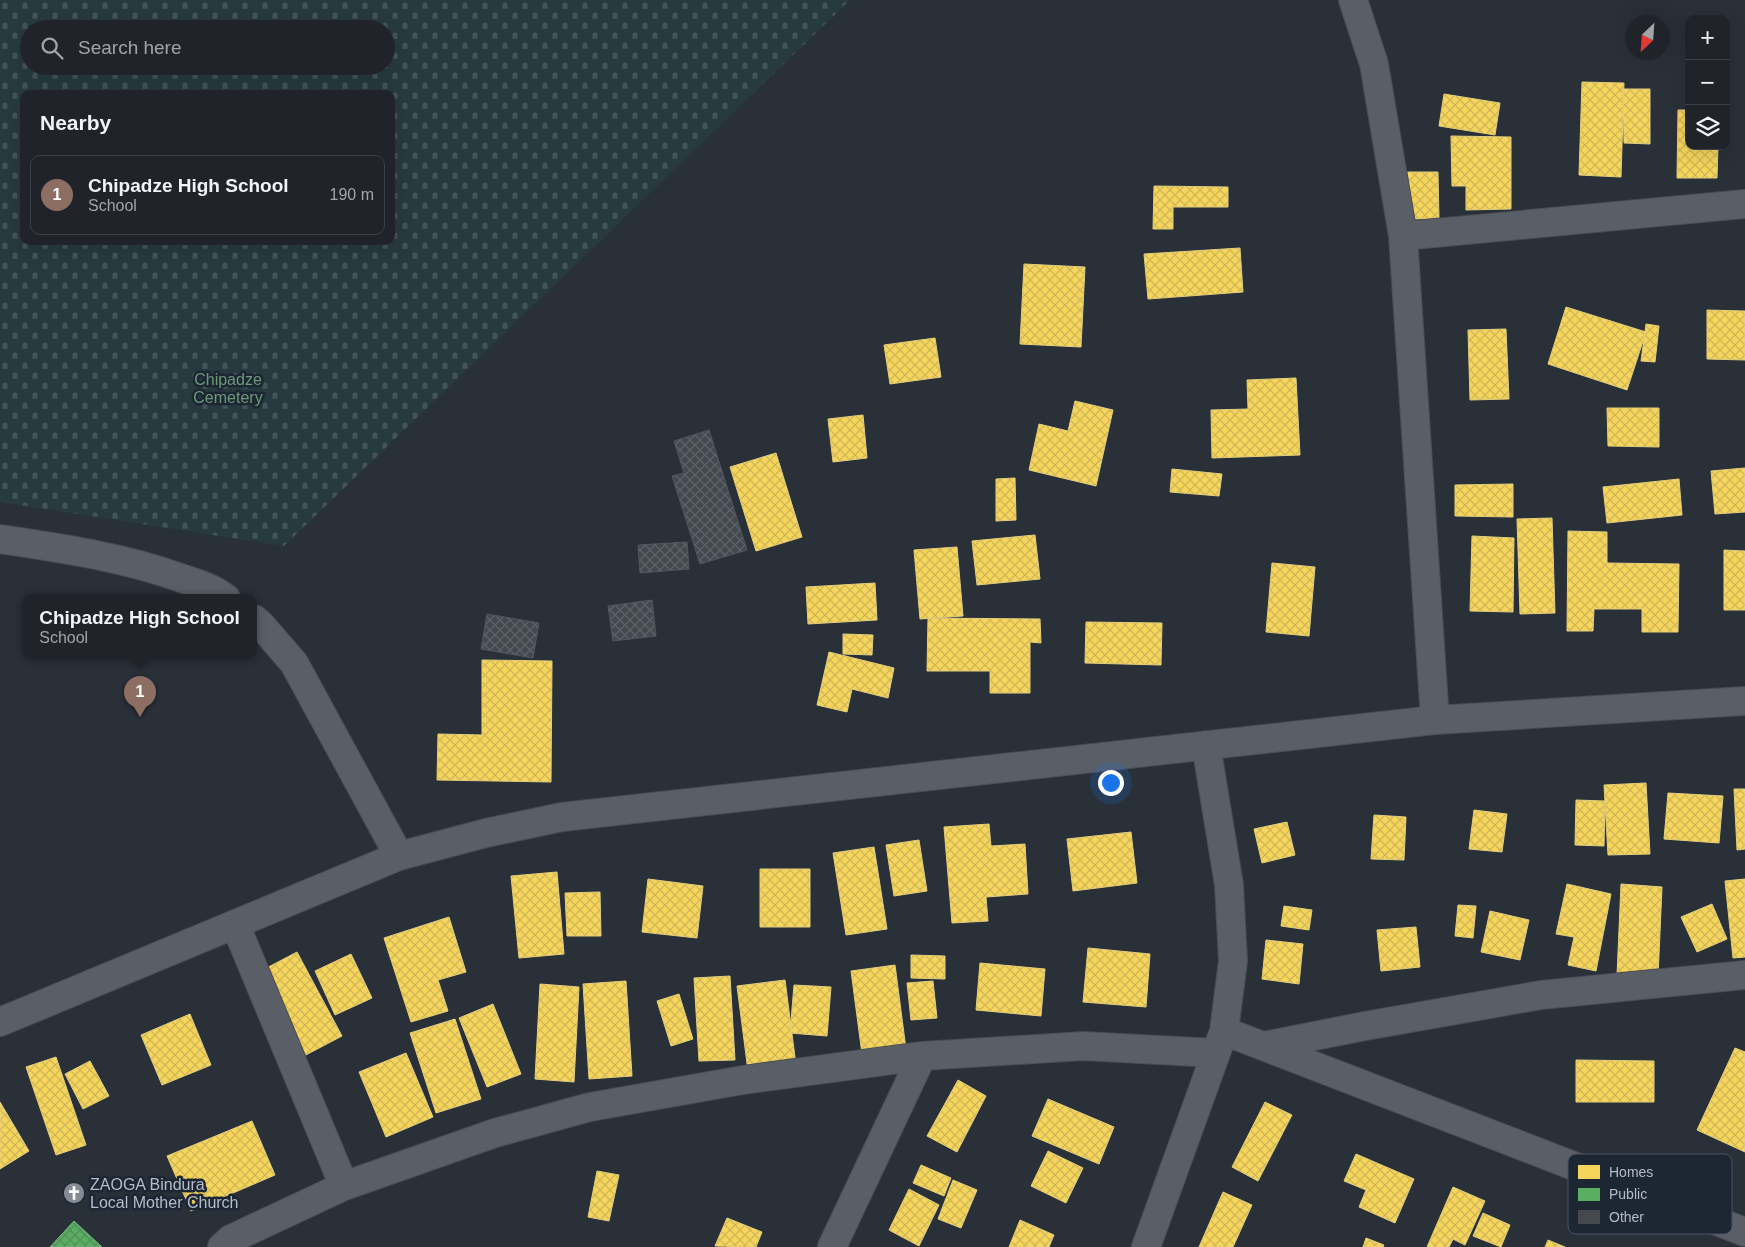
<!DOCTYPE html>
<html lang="en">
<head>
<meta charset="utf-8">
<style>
	body { margin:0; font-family:Arial,sans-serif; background:#2d3036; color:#f1f3f6 }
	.controls { position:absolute; right:15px; top:15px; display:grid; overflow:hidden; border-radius:10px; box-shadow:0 5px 20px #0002 }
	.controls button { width:45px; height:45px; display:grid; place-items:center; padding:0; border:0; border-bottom:1px solid #3d4147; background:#20242a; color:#f1f3f6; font:25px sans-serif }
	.compass { position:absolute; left:1625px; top:15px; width:45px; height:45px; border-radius:50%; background:#20242a; box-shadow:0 5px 20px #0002; rotate:205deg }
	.you { position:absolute; left:1110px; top:782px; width:18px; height:18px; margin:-12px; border:4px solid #fff; border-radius:50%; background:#1a73e8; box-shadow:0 0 0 8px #1a73e833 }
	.badge { display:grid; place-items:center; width:32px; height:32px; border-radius:50%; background:#848b96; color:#fff; font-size:16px; font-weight:700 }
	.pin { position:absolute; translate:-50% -41px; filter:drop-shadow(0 1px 2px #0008) }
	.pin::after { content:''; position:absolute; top:26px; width:18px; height:15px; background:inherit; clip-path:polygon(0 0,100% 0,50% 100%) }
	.popup { position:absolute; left:22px; top:594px; width:235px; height:65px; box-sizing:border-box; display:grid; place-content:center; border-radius:10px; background:#20242a; filter:drop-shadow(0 1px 4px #0005); font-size:16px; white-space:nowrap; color:#a2a4a8 }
	.popup b { font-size:19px; color:#f1f3f6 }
	.popup::after { content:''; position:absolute; left:50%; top:100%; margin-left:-10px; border:10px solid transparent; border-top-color:#20242a }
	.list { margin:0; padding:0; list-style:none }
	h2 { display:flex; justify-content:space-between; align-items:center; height:65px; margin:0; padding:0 20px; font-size:21px }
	h2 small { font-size:16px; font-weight:400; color:#a2a4a8 }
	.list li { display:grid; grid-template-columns:32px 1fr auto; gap:15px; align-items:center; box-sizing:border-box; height:80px; margin:0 10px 10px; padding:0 10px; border:1px solid #3d4147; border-radius:10px }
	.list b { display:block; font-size:19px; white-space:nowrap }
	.list p { margin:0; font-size:16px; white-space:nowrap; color:#a2a4a8 }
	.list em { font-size:16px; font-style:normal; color:#a2a4a8 }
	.icon { flex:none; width:28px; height:28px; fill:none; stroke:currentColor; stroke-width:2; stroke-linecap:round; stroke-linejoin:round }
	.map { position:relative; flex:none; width:1745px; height:1247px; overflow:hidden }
	.search { position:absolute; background:#20242a; box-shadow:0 5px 20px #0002; left:20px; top:20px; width:375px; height:55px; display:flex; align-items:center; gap:12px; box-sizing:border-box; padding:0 18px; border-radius:28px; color:#a2a4a8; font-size:19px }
	.panel { position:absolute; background:#20242a; box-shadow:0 5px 20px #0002; left:20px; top:90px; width:375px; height:155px; border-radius:10px }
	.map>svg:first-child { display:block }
	.cemetery { fill:url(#cemetery-stones); fill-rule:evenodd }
	.homes { fill:url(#homes-cross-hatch); stroke:#e2ce7d }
	.public { fill:url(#public-cross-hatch); stroke:#75b280 }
	.building { fill:url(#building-cross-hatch); stroke:#52575f }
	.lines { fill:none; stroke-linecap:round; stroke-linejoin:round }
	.minor-casing { stroke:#484c53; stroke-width:30 }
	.minor { stroke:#5a5e66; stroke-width:28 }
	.labels { text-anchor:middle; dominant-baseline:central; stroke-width:5; stroke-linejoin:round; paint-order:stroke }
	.park-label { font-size:16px; fill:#6b9a76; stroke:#1d2633 }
	.poi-label { font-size:16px; fill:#b4bcc9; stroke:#1d2633; text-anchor:start }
	.key { fill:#1d2633; stroke:#4a5360; stroke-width:1 }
	.key-label { font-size:14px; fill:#b4bcc9 }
</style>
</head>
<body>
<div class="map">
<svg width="1745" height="1247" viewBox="0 0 1745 1247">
	<defs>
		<pattern id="cemetery-stones" width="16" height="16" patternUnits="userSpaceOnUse" patternTransform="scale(1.25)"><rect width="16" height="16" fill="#273a3e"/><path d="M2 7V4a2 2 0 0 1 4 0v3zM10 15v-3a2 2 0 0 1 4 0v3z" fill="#445559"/></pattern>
		<pattern id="homes-cross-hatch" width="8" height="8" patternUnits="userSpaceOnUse" patternTransform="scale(1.25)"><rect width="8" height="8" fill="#f6d55c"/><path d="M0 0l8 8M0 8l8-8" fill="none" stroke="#d0b656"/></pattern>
		<pattern id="public-cross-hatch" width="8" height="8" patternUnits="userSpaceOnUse" patternTransform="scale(1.25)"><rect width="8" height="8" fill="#5aae61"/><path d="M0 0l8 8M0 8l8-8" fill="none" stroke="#519058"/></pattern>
		<pattern id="building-cross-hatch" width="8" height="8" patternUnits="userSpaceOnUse" patternTransform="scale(1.25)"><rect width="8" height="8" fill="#444950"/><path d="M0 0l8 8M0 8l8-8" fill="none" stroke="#5d6168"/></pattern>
	</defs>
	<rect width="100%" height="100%" fill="#2a3038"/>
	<path class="cemetery" d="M0,0H850L284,546L0,502ZM29,29H386V66H29ZM24,94H391V241H24Z"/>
	<path class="homes" d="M1582,82L1624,83L1621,177L1579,175Z
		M1623,89H1650V144L1624,143Z
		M1444,94L1500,103L1495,135L1439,126Z
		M1678,110H1689V146H1718L1717,178H1677Z
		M1451,136L1511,137V209L1466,210V186H1452Z
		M1406,172H1438L1439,219H1406Z
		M1154,186L1228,187V207H1173V229H1153Z
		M1240,248L1243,292L1148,299L1144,254Z
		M1024,264L1085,267L1081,347L1020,344Z
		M1566,307L1646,332L1627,390L1548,364Z
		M1707,310L1745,311V360L1707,359Z
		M1646,324L1659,326L1655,362L1641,361Z
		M1506,329L1509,399L1470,400L1468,330Z
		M935,338L941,377L890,384L884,345Z
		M1296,378L1300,455L1212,458L1211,410L1248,409L1247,380Z
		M1075,401L1113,410L1096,486L1029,470L1039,424L1068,431Z
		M1607,408H1659V447L1608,446Z
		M863,415L867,458L833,462L828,419Z
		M776,453L802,537L756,551L730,467Z
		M1745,468V512L1715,514L1711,471Z
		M1172,469L1222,474L1219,496L1170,492Z
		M1015,478L1016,520L996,521V479Z
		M1679,479L1682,515L1607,523L1603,487Z
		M1513,484V517L1455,516V485Z
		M1552,518L1555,613L1520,614L1517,519Z
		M1568,531L1607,532V563L1679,564L1678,632H1642V609H1594L1593,631H1567Z
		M1035,535L1040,579L977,585L972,541Z
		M1472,536L1514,538L1513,612L1470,611Z
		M957,547L963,616L920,619L914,550Z
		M1724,550L1745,551V610H1724Z
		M1272,563L1315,567L1309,636L1266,632Z
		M875,583L877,620L808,624L806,587Z
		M928,618L1040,619L1041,643L1030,642V693H990V671H927Z
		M1086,622L1162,623L1161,665L1085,663Z
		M843,634L873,635L872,655L843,654Z
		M829,652L894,668L888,698L852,689L847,712L817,705Z
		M482,660L552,661L551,782L437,780L438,734L482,735Z
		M1646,783L1650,854L1608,855L1604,785Z
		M1734,789H1745V849L1737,850Z
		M1668,793L1723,796L1719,843L1664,839Z
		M1576,800L1605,801L1604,846L1575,845Z
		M1474,810L1507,814L1502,852L1469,849Z
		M1374,815L1406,817L1404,860L1371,859Z
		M1287,822L1295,855L1262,863L1254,829Z
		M989,824L991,846L1025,844L1028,894L986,897L988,921L952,923L944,827Z
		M1131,832L1137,883L1073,891L1067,839Z
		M919,840L927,891L894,896L886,845Z
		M874,847L887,929L846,935L833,853Z
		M760,869H810V927H760Z
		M557,872L564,954L519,958L511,876Z
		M648,879L703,886L697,938L642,932Z
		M1745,879V957L1733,958L1725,881Z
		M1567,884L1611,894L1596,971L1568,965L1574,937L1556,934Z
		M1621,884L1662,887L1658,977L1617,975Z
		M600,892L601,936H567L565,893Z
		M1712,904L1727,939L1697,952L1681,917Z
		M1458,905L1476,906L1473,938L1455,936Z
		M1284,906L1312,910L1309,930L1281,926Z
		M1490,911L1529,920L1520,960L1481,952Z
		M449,917L466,972L438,980L448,1011L411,1022L384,938Z
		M1416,927L1420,967L1381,971L1377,930Z
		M1266,940L1303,944L1299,984L1262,979Z
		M1088,948L1150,954L1146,1007L1083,1002Z
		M297,952L342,1036L302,1057L257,973Z
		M351,954L372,998L335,1015L315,971Z
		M911,955L945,956V979L911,978Z
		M980,963L1045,969L1041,1016L976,1010Z
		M895,965L906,1049L862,1054L851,971Z
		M730,976L735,1060L699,1061L694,978Z
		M785,980L796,1065L748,1071L737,986Z
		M626,981L632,1076L589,1079L583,984Z
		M933,981L937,1018L911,1020L907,983Z
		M540,984L579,987L574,1082L535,1079Z
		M794,985L831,987L827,1036L790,1033Z
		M679,994L693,1039L671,1046L657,1001Z
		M493,1004L521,1074L487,1087L459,1018Z
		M190,1014L211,1065L162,1085L141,1035Z
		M455,1019L481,1099L436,1113L410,1033Z
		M1735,1048L1745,1052V1152L1697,1130Z
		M406,1053L433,1117L386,1137L359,1072Z
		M56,1057L86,1145L56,1155L26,1067Z
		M1576,1060L1654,1061V1102H1576Z
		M90,1061L109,1096L83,1109L65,1074Z
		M958,1080L986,1096L957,1152L927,1136Z
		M1048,1099L1114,1127L1099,1164L1032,1136Z
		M0,1102L29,1151L0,1169Z
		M1265,1102L1292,1115L1258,1181L1232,1167Z
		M252,1121L275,1175L191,1211L167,1156Z
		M1048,1151L1083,1168L1066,1203L1031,1186Z
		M1356,1154L1414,1179L1395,1223L1359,1207L1366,1190L1344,1181Z
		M921,1165L951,1178L944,1196L913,1183Z
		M597,1171L619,1175L609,1221L588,1217Z
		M953,1180L977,1190L961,1228L938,1219Z
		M1453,1187L1485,1201L1465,1245L1453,1239L1449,1247H1427Z
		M909,1189L939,1205L919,1246L889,1230Z
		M1223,1192L1252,1205L1233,1247H1199Z
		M1483,1213L1510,1225L1501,1247L1473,1236Z
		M727,1218L762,1232L756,1247L715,1246Z
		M1020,1220L1054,1235L1049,1247H1009Z
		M1366,1238L1384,1245L1383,1247H1363Z
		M1548,1240L1565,1247H1545Z"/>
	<path class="public" d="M74,1221L102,1247H50Z"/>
	<path class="building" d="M709,430L747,550L700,564L672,476L684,473L674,441Z
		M687,542L689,569L640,573L638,545Z
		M652,600L656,636L613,641L608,606Z
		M487,614L539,623L533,658L481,649Z"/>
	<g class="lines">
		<g class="minor-casing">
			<path id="minor" d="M1353,0L1374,64L1403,236L1435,720
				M1403,236L1745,204
				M0,539C61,548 123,557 181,578C198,584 211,587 226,598
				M254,619L261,625L294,663L399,856
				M235,924L344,1186
				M0,1022L399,856L486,833L562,817L1435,720L1745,701
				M1224,1031L1745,1232
				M1264,1046L1365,1026L1541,995L1745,975
				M222,1247L231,1239L344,1186L495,1133L590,1107L743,1080L922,1056L1083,1046L1216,1053
				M832,1247L922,1056
				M1146,1247L1224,1031L1233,961L1229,885L1206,745"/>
		</g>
		<use href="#minor" class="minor"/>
	</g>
	<defs>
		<g id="church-disc" transform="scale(1.125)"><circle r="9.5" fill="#848b96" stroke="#1d2633"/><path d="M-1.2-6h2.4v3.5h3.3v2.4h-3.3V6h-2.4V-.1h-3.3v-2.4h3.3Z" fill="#fff"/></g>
	</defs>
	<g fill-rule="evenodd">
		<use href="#church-disc" x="74" y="1193"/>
	</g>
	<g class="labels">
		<g class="park-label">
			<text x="228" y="379">Chipadze<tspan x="228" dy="18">Cemetery</tspan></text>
		</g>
		<g class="poi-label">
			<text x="90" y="1184">ZAOGA Bindura<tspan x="90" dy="18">Local Mother Church</tspan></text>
		</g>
	</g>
	<rect x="1568" y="1154" width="164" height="80" rx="8" class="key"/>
	<rect x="1578" y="1165" width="22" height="14" fill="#f6d55c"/>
	<rect x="1578" y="1188" width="22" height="13" fill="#5aae61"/>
	<rect x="1578" y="1210" width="22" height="14" fill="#444950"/>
	<g class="key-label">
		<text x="1609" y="1177">Homes</text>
		<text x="1609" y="1199">Public</text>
		<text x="1609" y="1222">Other</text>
	</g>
</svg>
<div class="controls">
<button>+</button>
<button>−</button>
<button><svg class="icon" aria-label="layers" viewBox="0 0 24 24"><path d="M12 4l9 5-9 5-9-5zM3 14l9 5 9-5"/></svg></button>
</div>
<svg class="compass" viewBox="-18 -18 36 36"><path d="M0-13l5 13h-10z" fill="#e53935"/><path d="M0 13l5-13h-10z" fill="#a2a4a8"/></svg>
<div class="you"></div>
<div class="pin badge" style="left:140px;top:717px;background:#8d6e63">1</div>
<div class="popup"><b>Chipadze High School</b>School</div>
<div class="search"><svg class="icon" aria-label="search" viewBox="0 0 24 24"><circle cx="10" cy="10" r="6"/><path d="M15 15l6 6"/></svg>Search here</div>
<section class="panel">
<h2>Nearby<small></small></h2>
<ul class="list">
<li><span class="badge" style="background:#8d6e63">1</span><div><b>Chipadze High School</b><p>School</p></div><em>190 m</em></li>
</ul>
</section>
</div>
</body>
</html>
